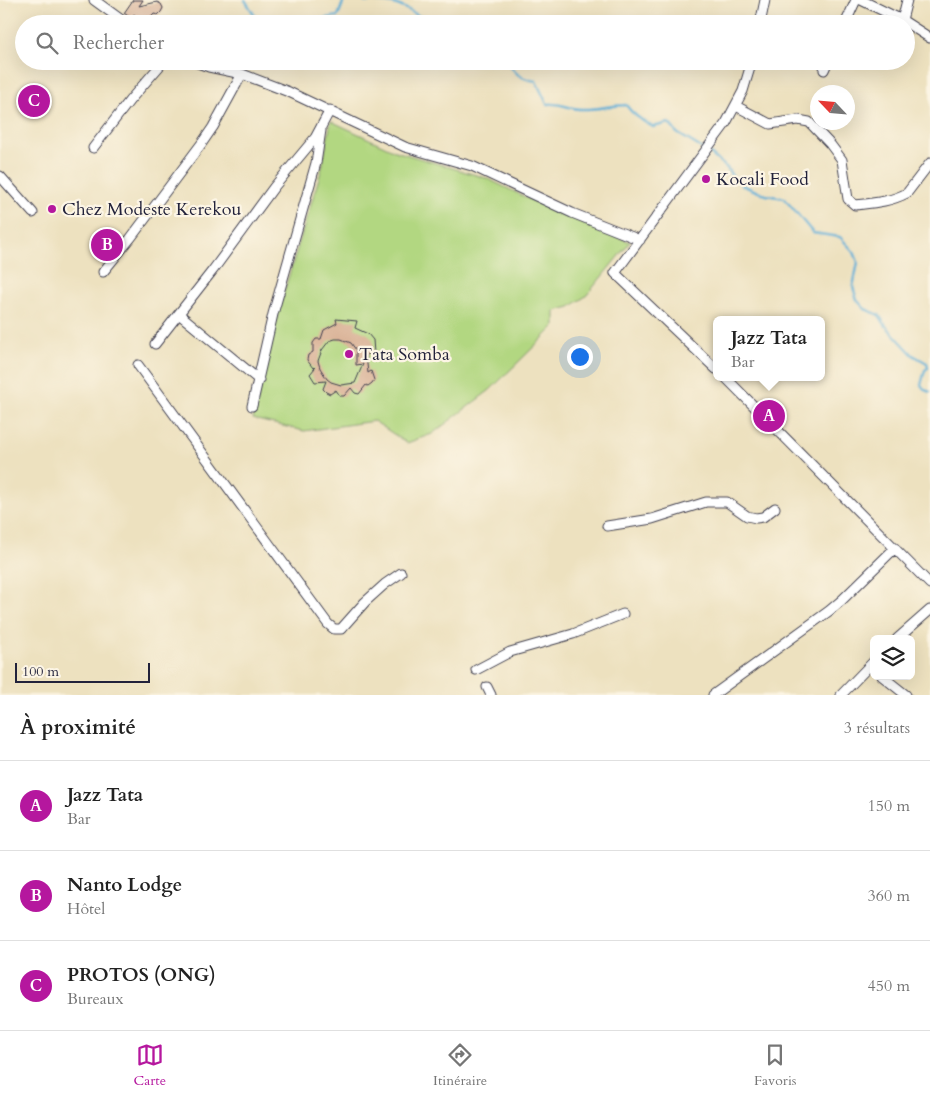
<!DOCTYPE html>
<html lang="fr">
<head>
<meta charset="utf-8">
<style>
	body { margin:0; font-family:Cardo,serif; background:#f2f2f2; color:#222 }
	.controls { position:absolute; right:15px; bottom:15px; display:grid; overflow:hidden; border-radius:8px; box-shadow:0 5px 20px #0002 }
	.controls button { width:45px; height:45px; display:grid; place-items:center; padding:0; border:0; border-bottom:1px solid #e0e0e0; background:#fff; color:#222; font:25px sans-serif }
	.compass { position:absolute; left:810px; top:85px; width:45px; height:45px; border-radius:50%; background:#fff; box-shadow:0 5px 20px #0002; rotate:296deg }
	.scale { position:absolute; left:15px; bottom:12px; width:135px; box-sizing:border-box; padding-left:5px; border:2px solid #22223b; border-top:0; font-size:14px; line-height:18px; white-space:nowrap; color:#22223b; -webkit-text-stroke:4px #fcf5e5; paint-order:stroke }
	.you { position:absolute; left:579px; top:356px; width:18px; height:18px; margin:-12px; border:4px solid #fff; border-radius:50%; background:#1a73e8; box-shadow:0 0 0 8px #1a73e833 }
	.badge { display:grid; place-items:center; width:32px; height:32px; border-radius:50%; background:#b5179e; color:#fff; font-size:16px; font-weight:700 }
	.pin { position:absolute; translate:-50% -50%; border:2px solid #fff; box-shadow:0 1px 5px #0006 }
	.popup { position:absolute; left:713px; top:316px; width:112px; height:65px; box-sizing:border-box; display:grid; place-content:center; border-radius:8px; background:#fff; filter:drop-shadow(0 1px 4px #0005); font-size:16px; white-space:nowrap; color:#767676 }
	.popup b { font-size:19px; color:#222 }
	.popup::after { content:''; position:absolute; left:50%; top:100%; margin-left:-10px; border:10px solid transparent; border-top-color:#fff }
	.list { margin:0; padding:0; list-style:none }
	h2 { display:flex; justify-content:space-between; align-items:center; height:65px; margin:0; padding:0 20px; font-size:21px }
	h2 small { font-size:16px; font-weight:400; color:#767676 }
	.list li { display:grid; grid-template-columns:32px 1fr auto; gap:15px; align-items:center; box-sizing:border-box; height:90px; padding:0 20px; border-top:1px solid #e0e0e0 }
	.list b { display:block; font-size:19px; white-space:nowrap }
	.list p { margin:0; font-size:16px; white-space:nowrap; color:#767676 }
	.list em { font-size:16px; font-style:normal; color:#767676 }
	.icon { flex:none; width:28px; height:28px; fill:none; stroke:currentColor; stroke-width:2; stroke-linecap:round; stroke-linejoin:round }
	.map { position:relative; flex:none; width:930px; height:695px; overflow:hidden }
	.search { position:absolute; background:#fff; box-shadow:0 5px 20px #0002; left:15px; right:15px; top:15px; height:55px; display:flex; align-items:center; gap:12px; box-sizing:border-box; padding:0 18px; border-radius:28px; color:#767676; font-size:19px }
	.sheet { height:335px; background:#fff }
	nav { display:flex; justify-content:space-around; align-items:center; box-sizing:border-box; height:70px; border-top:1px solid #e0e0e0; background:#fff; font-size:14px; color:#767676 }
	nav a { display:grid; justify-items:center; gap:2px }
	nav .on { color:#b5179e }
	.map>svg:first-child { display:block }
	.green { fill:#b2d781; stroke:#6a7c5e }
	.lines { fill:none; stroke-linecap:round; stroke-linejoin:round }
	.stream { stroke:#5badd6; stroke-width:2.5 }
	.building { fill:#d4a78a; fill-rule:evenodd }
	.street-casing { stroke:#403f4f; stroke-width:11 }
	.street { stroke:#fff; stroke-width:9 }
	.poi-dot { fill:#b5179e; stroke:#fcf5e5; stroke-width:2 }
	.labels { text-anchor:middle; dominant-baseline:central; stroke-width:4.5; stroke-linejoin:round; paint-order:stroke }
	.poi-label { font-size:18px; fill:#22223b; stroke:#fcf5e5; text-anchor:start }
</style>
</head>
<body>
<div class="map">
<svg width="930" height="695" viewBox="0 0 930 695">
	<rect width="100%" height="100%" fill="#fcf5e5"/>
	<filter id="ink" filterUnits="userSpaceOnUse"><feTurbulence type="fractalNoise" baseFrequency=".02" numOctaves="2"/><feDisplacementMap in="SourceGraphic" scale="10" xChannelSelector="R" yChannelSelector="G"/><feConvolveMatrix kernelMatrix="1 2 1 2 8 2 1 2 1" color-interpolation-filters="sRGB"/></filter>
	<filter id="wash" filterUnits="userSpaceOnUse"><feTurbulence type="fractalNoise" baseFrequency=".0096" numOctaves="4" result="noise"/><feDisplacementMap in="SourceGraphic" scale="20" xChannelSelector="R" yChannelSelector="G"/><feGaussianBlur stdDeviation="1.12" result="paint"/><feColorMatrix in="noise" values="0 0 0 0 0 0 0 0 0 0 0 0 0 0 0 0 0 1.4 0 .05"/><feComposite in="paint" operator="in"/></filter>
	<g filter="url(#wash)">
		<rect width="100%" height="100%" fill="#ede1bf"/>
		<path class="green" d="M331,121L395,151L486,178L552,210L630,242L586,296L570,307L555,311V326L490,390L432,434L407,443L374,421L304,431L253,419L279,308L322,168Z"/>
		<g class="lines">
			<path class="stream" d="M245,0L255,16L269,24
				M363,0L365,2C400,0 406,10 434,24
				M283,24L305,22L338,16L344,0
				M508,61C514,74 522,79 536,81L547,104C561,102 568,109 582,109C597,110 611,105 626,105C633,115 642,121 653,127L669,123L677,133L703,149
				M708,152L727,168L734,179L744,186L766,195L784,198L813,233L840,237L854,252L858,262L853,287L857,300L865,309L879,315L886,326L913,355L927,363L928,368L925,370L921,385L925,390L930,392"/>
		</g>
		<g id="blocks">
			<path class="building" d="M133,0H143L139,6L157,2L161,4L163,8L161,12L158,15L154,14L145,24H143L134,14L131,18L124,13Z
				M336,319L357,321L355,328L368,334L373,340L374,353L366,355L368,373L371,371L374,380L372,383L368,386L366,385L359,394L355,393L351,388L344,396H340L336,390L330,394L326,392L323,389L326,381L315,382L310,374L315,368L314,367L313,368L307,360L308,355L313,352V343L316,339H321L324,330L337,323ZM335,339H341L351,343L356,350V365L363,364L355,383L341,385L331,382L327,379L320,368L318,361L322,350L329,341Z"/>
		</g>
	</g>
	<g filter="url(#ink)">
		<use href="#blocks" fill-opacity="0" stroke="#403f4f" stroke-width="1"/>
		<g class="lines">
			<g class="street-casing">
				<path id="street" d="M94,0L127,24
					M861,0L902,20L930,38
					M902,20L907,0
					M760,24L765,0
					M845,24L856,0
					M192,61L209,67L242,74L289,92L405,147L472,166L572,213L640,240
					M824,70L828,61
					M736,106L770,124L798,120L809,122L830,144L842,160L848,199L855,205C873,203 890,202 907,193L930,163
					M93,148L130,100L164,61
					M0,176L33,213
					M103,272L130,239L202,143L213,127L242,74
					M179,314L259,380
					M155,344L213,270L274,187L315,138L330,110
					M138,365L328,624L334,629H341L365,602L385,584L401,573
					M716,369L615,273L726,123L743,91L752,61
					M725,377L930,584
					M252,406L273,314L316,163L321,130
					M607,526L652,519L706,502H727L747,516L756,518L763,517L775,508
					M897,639L930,610
					M476,670L510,652L573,634L623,614
					M882,676L906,695
					M487,687L491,695
					M713,695L829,611L842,600L895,548
					M841,695L874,661"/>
			</g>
			<use href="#street" class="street"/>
		</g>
	</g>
	<g class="poi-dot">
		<circle cx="706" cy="179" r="5"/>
		<circle cx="52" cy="209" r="5"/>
		<circle cx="349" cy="354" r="5"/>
	</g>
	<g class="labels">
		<g class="poi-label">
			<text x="716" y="179">Kocali Food</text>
			<text x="62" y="209">Chez Modeste Kerekou</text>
			<text x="359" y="354">Tata Somba</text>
		</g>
	</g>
</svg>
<div class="controls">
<button><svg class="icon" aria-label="layers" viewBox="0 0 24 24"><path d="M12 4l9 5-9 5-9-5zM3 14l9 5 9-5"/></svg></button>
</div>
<svg class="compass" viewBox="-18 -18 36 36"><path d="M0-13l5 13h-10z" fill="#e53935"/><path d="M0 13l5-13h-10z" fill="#767676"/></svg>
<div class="scale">100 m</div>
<div class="you"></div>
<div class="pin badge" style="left:769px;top:416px">A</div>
<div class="popup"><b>Jazz Tata</b>Bar</div>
<div class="pin badge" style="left:107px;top:245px">B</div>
<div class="pin badge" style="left:34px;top:101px">C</div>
<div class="search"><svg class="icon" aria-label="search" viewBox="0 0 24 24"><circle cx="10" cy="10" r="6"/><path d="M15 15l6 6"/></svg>Rechercher</div>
</div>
<section class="sheet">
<h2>À proximité<small>3 résultats</small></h2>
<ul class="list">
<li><span class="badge">A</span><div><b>Jazz Tata</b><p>Bar</p></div><em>150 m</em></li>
<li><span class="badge">B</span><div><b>Nanto Lodge</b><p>Hôtel</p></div><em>360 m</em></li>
<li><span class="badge">C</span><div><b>PROTOS (ONG)</b><p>Bureaux</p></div><em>450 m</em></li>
</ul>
</section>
<nav>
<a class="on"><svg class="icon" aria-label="map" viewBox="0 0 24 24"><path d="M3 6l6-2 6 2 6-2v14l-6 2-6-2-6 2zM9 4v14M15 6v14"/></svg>Carte</a>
<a><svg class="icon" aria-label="directions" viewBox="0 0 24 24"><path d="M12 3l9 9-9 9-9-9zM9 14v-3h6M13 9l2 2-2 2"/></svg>Itinéraire</a>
<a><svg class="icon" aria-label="saved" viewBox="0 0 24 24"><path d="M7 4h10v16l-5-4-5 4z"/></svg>Favoris</a>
</nav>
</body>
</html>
